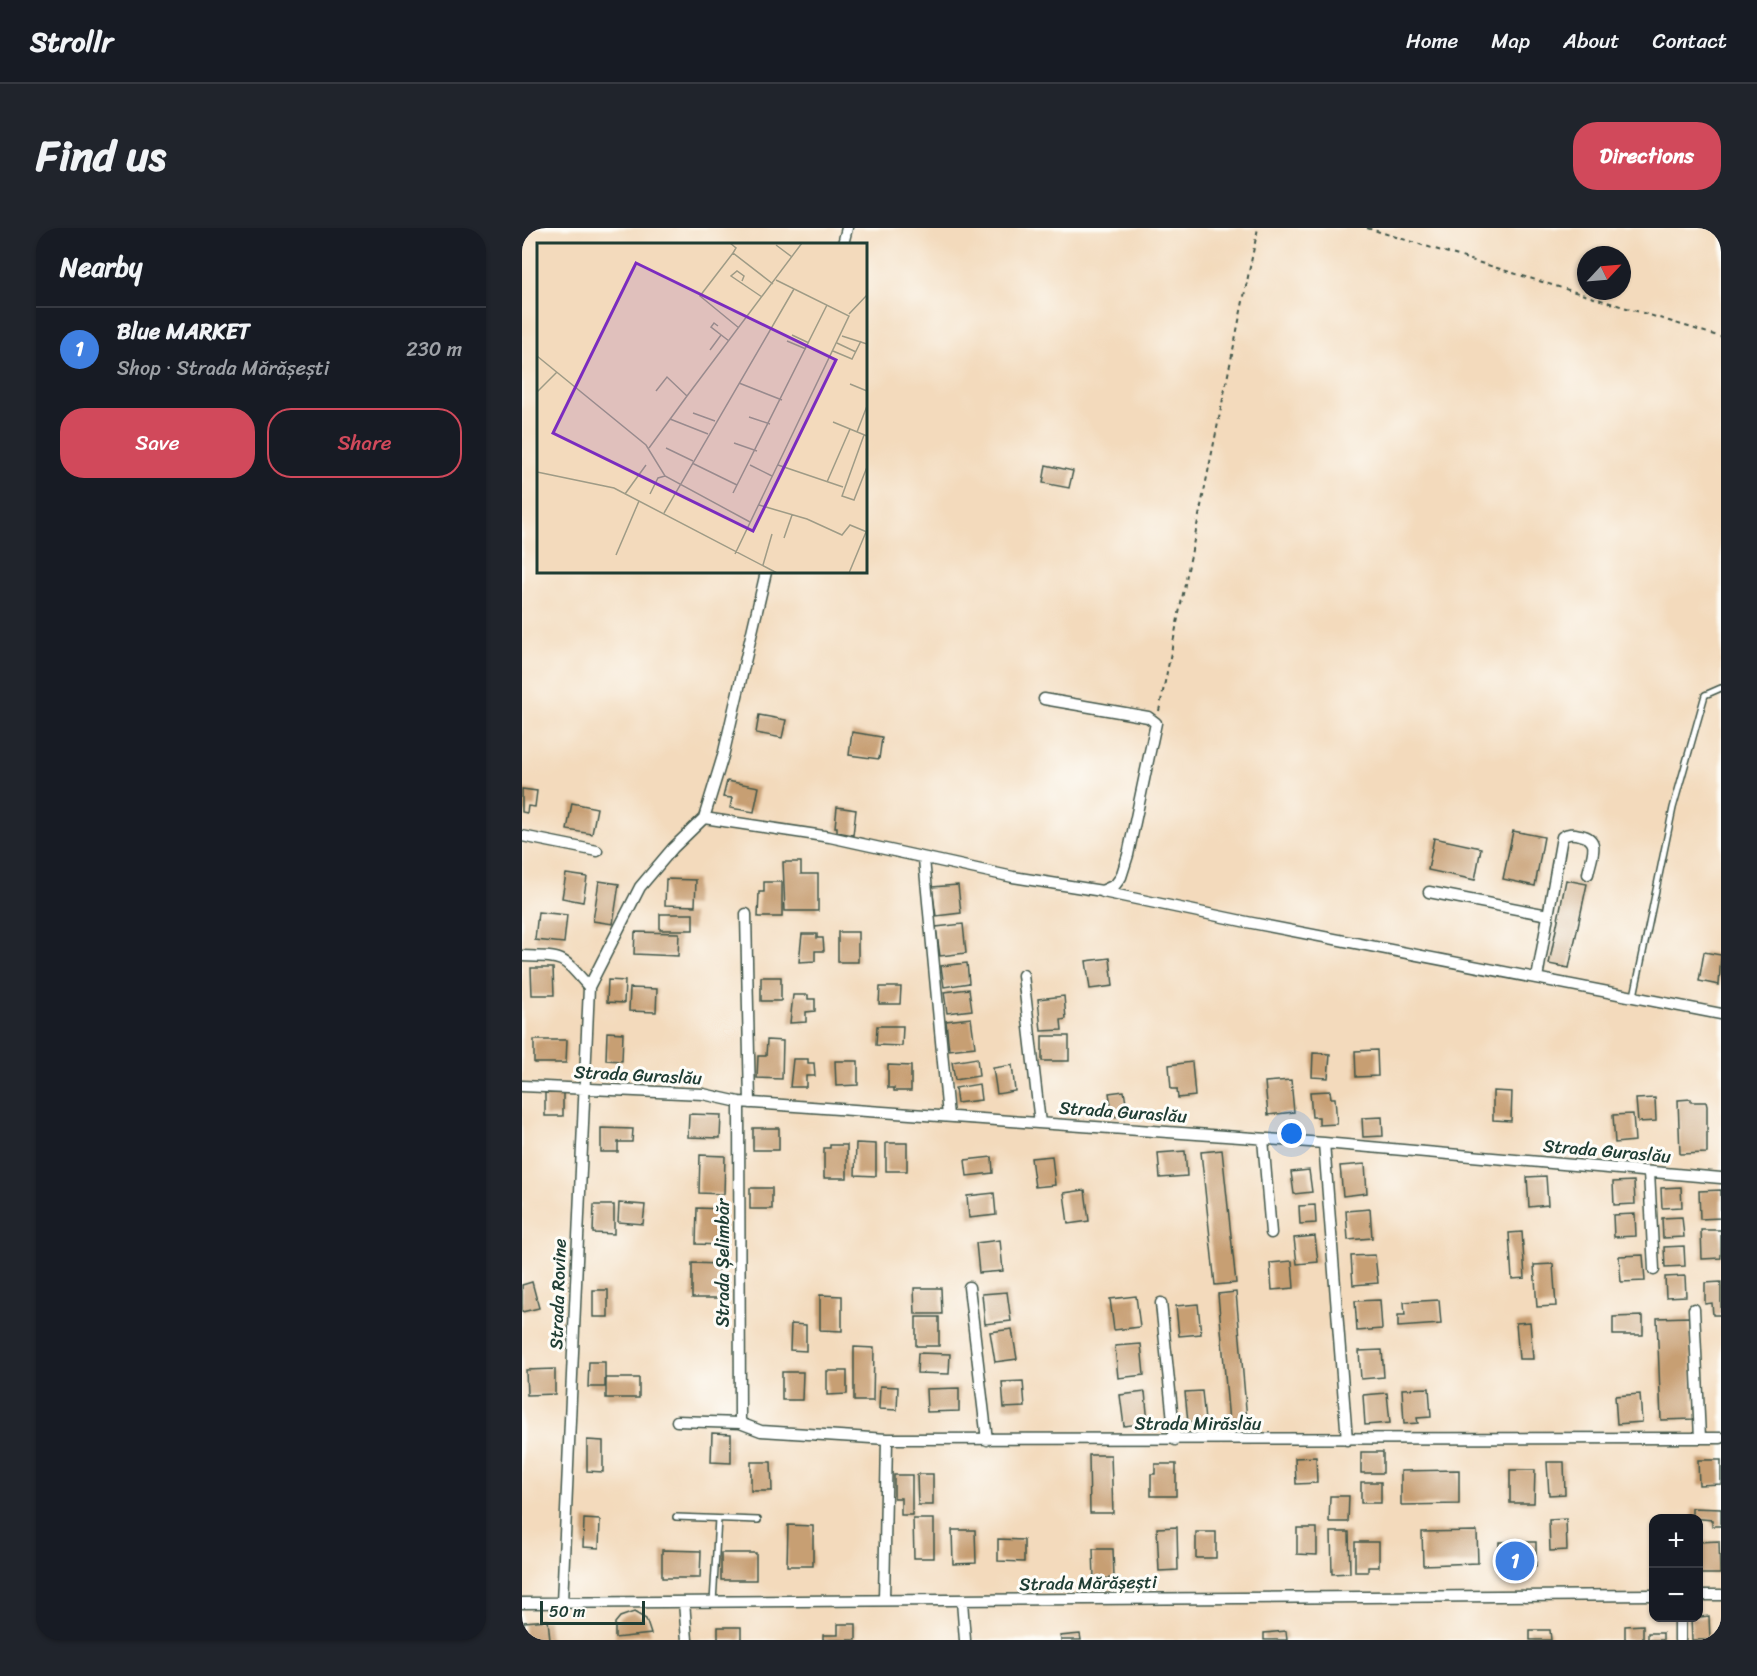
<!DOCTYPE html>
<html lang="en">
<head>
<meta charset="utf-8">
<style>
	body { margin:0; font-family:Sriracha,sans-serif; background:#20242c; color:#f1f3f6 }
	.controls { position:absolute; right:18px; bottom:18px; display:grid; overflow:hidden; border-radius:12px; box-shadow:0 2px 4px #0004 }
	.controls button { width:54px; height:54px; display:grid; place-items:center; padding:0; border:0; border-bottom:2px solid #363941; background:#171b24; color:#f1f3f6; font:30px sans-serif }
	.compass { position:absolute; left:1055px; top:18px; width:54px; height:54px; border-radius:50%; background:#171b24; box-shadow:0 2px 4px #0004; rotate:64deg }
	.scale { position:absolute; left:18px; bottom:15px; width:105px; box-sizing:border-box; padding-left:6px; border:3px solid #1f3d34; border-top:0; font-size:16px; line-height:21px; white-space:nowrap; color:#1f3d34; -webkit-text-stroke:4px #fdfcf7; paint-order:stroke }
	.you { position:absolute; left:770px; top:906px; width:21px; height:21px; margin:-15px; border:4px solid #fff; border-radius:50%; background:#1a73e8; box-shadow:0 0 0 9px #1a73e833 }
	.badge { display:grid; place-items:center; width:39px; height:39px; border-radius:50%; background:#d1495b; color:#fff; font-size:20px; font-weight:700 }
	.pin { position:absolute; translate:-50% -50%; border:3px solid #fff; box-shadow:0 2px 6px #0006 }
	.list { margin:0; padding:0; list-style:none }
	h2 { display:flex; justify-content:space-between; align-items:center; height:78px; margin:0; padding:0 24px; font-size:26px }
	h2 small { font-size:20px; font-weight:400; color:#9ea1a6 }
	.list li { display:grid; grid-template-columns:39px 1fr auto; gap:18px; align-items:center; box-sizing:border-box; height:84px; padding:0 24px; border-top:2px solid #363941 }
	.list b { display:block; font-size:22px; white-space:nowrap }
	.list p { margin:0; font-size:20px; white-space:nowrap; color:#9ea1a6 }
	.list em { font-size:20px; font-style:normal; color:#9ea1a6 }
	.actions { display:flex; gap:12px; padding:18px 24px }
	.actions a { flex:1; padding:14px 0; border:2px solid #d1495b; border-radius:24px; text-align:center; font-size:21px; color:#d1495b }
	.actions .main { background:#d1495b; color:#fff }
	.map { position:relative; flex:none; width:1199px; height:1412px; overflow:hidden; border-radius:24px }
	header { display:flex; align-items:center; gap:36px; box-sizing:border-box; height:84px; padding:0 30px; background:#171b24; border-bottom:2px solid #363941 }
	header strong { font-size:28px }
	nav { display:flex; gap:33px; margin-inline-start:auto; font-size:21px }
	.intro { display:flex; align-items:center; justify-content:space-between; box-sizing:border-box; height:144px; padding:0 36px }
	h1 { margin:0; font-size:42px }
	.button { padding:15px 27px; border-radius:24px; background:#d1495b; color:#fff; font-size:21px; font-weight:700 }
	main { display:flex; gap:36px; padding:0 36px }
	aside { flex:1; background:#171b24; border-radius:24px; box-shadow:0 2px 4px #0004 }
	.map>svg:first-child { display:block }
	.building { fill:#c79f73 }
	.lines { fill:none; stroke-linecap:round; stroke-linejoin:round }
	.service-casing { stroke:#3f5548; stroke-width:8 }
	.minor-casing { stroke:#3f5548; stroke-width:13 }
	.path { stroke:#3f5548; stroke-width:2; stroke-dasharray:4.5 4.5; stroke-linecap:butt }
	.service { stroke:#fff; stroke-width:5 }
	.minor { stroke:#fff; stroke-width:10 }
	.labels { text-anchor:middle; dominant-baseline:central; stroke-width:6; stroke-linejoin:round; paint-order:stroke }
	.street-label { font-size:18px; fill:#1f3d34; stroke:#fdfcf7 }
	.inset-road { fill:none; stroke:#9e9b86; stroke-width:1.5 }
	.view { fill:#7b2cbf; fill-opacity:0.15; stroke:#7b2cbf; stroke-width:3 }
	.inset-edge { fill:none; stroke:#1f3d34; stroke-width:3 }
</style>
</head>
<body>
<header>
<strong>Strollr</strong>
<nav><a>Home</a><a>Map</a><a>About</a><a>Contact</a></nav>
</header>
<div class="intro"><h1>Find us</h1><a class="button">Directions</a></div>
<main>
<aside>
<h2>Nearby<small></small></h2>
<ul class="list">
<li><span class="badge" style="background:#3f7fe0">1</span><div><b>Blue MARKET</b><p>Shop · Strada Mărășești</p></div><em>230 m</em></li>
</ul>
<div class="actions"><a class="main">Save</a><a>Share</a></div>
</aside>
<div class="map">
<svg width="1199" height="1412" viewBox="0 0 1199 1412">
	<rect width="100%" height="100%" fill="#fdfcf7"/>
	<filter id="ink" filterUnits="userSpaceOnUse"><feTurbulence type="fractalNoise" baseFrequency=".0167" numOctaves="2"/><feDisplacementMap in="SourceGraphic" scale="12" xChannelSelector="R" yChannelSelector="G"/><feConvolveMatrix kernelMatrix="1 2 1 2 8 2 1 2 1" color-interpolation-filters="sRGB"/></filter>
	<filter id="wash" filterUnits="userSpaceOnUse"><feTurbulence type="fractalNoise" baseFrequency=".008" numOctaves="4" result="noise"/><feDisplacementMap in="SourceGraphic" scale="24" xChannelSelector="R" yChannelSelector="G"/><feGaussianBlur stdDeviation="1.35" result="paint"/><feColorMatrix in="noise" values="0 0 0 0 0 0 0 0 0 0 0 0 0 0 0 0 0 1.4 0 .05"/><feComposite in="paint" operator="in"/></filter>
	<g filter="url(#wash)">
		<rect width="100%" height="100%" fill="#f3dabc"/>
		<g id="blocks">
			<path class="building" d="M524,237L551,243L547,260L521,255Z
				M237,487L264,492L260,510L234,505Z
				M330,504L360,509L357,531L327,527Z
				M205,553L237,559L232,584L208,580L210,570L201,569Z
				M0,561L15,563L13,579L6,578L5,585L0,584Z
				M50,575L75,580L70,606L45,602Z
				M315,579L334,582L331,607L315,604V599H313Z
				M991,603L1022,609L1013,658L981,651Z
				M912,610L959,620L953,652L906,642Z
				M261,634H279V646H296V683H263Z
				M44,646L65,649L61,674L40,670Z
				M144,651L174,652L173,678L143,677Z
				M1044,652L1065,656L1047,740L1027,736Z
				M77,653L97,656L91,696L71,693Z
				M242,654H260V689H236L237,664H242Z
				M436,657L439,685L414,688L410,659Z
				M16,684L45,687L42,715L13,712Z
				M138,686H171V702H138Z
				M441,696L444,725L418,728L414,699Z
				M113,704L157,705L156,728L112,726Z
				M316,704H336V734H316Z
				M280,706H295V710H301L302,723H293V733L277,734Z
				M1182,724L1199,727L1197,757L1177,753Z
				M588,730L591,758L568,761L564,733Z
				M445,735L447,755L422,759L419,738Z
				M9,740H31L32,767H10Z
				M239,749H259V773H239Z
				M86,752L103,753L102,775L85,774Z
				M358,759H379L378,776H357Z
				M108,760L135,761L134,784L107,783Z
				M447,761L450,782L425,785L422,764Z
				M271,767H286V771H293V783L284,784V794L268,795Z
				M542,768L544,791L539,792L540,802L519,803L516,771Z
				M449,790L453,819L427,822L424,793Z
				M355,798H381L380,818L354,817Z
				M85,804L101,805L100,833L84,832Z
				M520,808H547V833H520Z
				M12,812H45L44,835H12Z
				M245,812L261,813L260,851L235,850L236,828H244Z
				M855,822L856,848L834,849L833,823Z
				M791,825L808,826L806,850L790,849Z
				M455,830L457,848L433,852L430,834Z
				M271,831H286V835H292L293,848H284V859H268Z
				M313,833H336V857L314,858Z
				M670,834L673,868L656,870L655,861H649L647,837Z
				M366,837L389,838V863H372V860H366Z
				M490,837L493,863L475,866L471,840Z
				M769,852L772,884L746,887L743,854Z
				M457,856L459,872L435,875L433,860Z
				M602,863L606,887L591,889L587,865Z
				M808,863L809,870H813L815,896L797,897V889H790L788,864Z
				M971,863L990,864L989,893L971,892Z
				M23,865H41V888H23Z
				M1133,870L1134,893L1116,894L1114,871Z
				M1169,871V874H1184L1185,878V925L1158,926L1156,872Z
				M167,886L199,887L198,910L166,909Z
				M1111,886L1113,913L1093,915L1091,887Z
				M860,889L861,908L841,909L840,890Z
				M79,900L111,901L110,914H96V924H79Z
				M231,900H257V922H231Z
				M334,915L354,916V948L333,947Z
				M364,915H385V943H364Z
				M308,917H325V950H302V920H308Z
				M700,922L714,1055L693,1057L679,924Z
				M663,923L665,948L638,950L636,925Z
				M178,927L203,928L202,966L177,965Z
				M530,928L533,957L513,959L509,930Z
				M470,929L471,945L445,948L443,932Z
				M843,936L845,965L821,968L818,938Z
				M787,942L790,964L772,966L769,944Z
				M1024,948L1026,977L1007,979L1005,949Z
				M1112,953L1113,976L1092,977L1091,954Z
				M1159,959L1160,979L1140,980L1139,960Z
				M228,960H250V981H228Z
				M563,962L567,993L546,996L542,965Z
				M1199,962V990L1178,991L1177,963Z
				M472,965L474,987L447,990L445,968Z
				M97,975L123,977L121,996L96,994Z
				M72,977H92V1006L71,1005Z
				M793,977L794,995L778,996L777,978Z
				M175,980L200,981L199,1017L174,1016Z
				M848,981L850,1010L826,1012L824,983Z
				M1113,986L1114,1008L1092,1009L1091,987Z
				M1160,989L1162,1009L1141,1010L1140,990Z
				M1179,1002H1199V1030L1180,1031Z
				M1000,1004L1003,1050L990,1051L987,1005Z
				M793,1008L796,1034L775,1036L772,1010Z
				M478,1012L481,1043L457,1045L454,1015Z
				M1162,1018L1163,1038L1143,1039L1142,1019Z
				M853,1027L856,1055L831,1057L829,1028Z
				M1121,1027L1123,1053L1099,1054L1097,1028Z
				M770,1033L772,1060L750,1062L748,1035Z
				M170,1035L196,1036V1070H170Z
				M1031,1036L1034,1078L1015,1079L1012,1037Z
				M1163,1048L1164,1068L1144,1069L1143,1049Z
				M10,1054L17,1080L0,1084V1057Z
				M1199,1054V1087H1191L1190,1075L1183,1076V1055Z
				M392,1060H419L420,1086H393Z
				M71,1062H86V1089H71Z
				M485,1064L489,1093L463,1096L460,1066Z
				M714,1064L725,1192L707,1194L696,1066Z
				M298,1067L320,1068V1103L298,1102Z
				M614,1068L618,1099L592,1102L588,1071Z
				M858,1072L860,1101L835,1103L833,1073Z
				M917,1072L919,1096L876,1099V1087H883L882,1074Z
				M676,1076L679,1106L657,1108L654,1078Z
				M1121,1088V1107H1091V1089Z
				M394,1089H417V1118H394Z
				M1167,1089L1172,1191L1139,1192L1135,1090Z
				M1008,1094L1011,1131H997L994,1095Z
				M269,1096L284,1097V1123L268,1122Z
				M490,1101L495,1131L473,1134L468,1104Z
				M619,1116L622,1147L596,1150L593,1118Z
				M332,1119L352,1120L351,1173H332Z
				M860,1122L862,1149L839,1151L837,1123Z
				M396,1125L428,1126L427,1146L395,1145Z
				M67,1134H83V1159H66Z
				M33,1141V1166L5,1167L4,1142Z
				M305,1143H325V1166L305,1167Z
				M260,1144H281L280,1172H260Z
				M84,1150H117V1170H84Z
				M501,1153L503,1179L482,1180L480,1154Z
				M358,1158L376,1159L375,1182L357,1181Z
				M437,1160V1183L405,1184L404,1161Z
				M907,1160L909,1189L895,1190L896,1195L882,1196L880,1161Z
				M680,1163L683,1193L666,1194L663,1164Z
				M623,1164L626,1195L602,1198L598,1167Z
				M865,1165L868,1195L843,1197L841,1167Z
				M1118,1166L1120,1194L1095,1196L1093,1168Z
				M190,1205L209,1206V1235L189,1234Z
				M65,1212L81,1213V1244L65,1243Z
				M839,1224H861V1245H839Z
				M567,1227H589L591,1285H568Z
				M794,1229L795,1255L774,1256L773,1230Z
				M1176,1232H1199V1256L1177,1257Z
				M229,1234H249L250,1263H229Z
				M1025,1234H1042L1043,1266L1027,1267Z
				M633,1236H654V1268H629V1246H633Z
				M937,1242V1276L879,1277V1243Z
				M988,1242H1013L1012,1275H988Z
				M395,1246H411V1277H396Z
				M372,1247H390V1287H379V1270H372Z
				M839,1254H859V1275H839Z
				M808,1268H827L826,1294H807Z
				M1170,1280L1199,1281V1298H1190V1292L1170,1290Z
				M62,1291L78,1292L77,1320L61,1319Z
				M391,1291H412V1330H392Z
				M1044,1291L1045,1322L1028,1323L1027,1292Z
				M266,1297L291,1298V1338H265Z
				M655,1299L656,1342L637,1343L635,1300Z
				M775,1300H795V1327L775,1326Z
				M430,1302H453L454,1335L431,1336Z
				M955,1303L956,1335L901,1337L900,1304Z
				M674,1304H694V1330H674Z
				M809,1304H827L828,1345L810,1346Z
				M476,1311L502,1312V1334L476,1333Z
				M1197,1313L1198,1346H1177L1176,1314Z
				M833,1314H857V1339H846V1344H833Z
				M977,1314H1014V1338H977Z
				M571,1321H591L592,1350L572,1351Z
				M140,1322L179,1323L178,1350H140Z
				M199,1325H234V1352H199Z
				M112,1384L124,1391L129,1406L93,1410V1395L98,1389Z
				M1187,1388L1188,1412H1170L1169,1390Z
				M26,1392L28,1412H3L2,1394Z
				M316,1396H334V1412H301V1407H316Z
				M1121,1397V1412H1103V1398Z
				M196,1399H219V1412H196Z
				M1008,1402H1028L1029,1412H1008Z
				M764,1403L765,1412H742V1405Z
				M1126,1405H1141V1412H1126Z
				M558,1406L559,1412H539L538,1408Z"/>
		</g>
	</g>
	<g filter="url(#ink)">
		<use href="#blocks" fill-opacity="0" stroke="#3f5548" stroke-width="1.5"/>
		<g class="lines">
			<g class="service-casing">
				<path id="service" d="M1112,768L1151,580L1183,467L1199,460
					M154,1289L236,1292
					M191,1374L196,1291"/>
			</g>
			<g class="minor-casing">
				<path id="minor" d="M321,16L325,0
					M182,590L308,609L491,649L580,663L593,657L599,649L606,627L634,495L626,489L522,471
					M0,608L75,623
					M402,631L426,888
					M581,664L725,694L1199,786
					M907,664L1026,687
					M224,686L228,875
					M0,728C43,729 39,727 67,759
					M501,747L518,895
					M1015,750L1040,609C1046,605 1050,605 1058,607C1080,611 1069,629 1066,646
					M0,858L181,866L217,874L802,915L1199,950
					M217,874L218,1195
					M741,911L749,1005
					M802,915L825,1212
					M1127,944L1132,1042
					M447,1059L465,1212
					M639,1075L653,1212
					M1172,1081L1178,1210
					M155,1193L218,1195L239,1203L365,1211L1199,1210
					M1176,1367H1199
					M362,1372L365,1211
					M440,1373L443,1412
					M162,1374L165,1412
					M0,1375L1132,1367
					M40,1375L67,759L118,659L151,620L182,590L201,528L244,344
					M1158,1390V1412"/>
			</g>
			<path class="path" d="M845,0L1199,109
				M637,483L736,0"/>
			<use href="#service" class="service"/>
			<use href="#minor" class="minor"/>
		</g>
	</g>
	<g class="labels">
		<g class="street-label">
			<text transform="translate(116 847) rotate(3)">Strada Guraslău</text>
			<text transform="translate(601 884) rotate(4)">Strada Guraslău</text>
			<text transform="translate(1085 923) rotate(5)">Strada Guraslău</text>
			<text transform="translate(201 1035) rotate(-90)">Strada Șelimbăr</text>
			<text transform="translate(36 1066) rotate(-88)">Strada Rovine</text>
			<text x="676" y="1196">Strada Mirăslău</text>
			<text transform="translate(566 1355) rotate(-1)">Strada Mărășești</text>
		</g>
	</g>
	<g transform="translate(15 15)">
		<rect width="330" height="330" fill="#f3dabc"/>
		<path class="inset-road" d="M193,0L199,5L196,10L236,41M239,2L255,14M196,10L163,53L202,85M205,38L207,33L200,28L194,33L225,54M312,71L330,52M181,83L177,80L174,84L192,98M255,92L272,100M305,93L330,101M250,98L269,106M300,100L319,109M173,107L184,92M296,108L315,116L324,98M0,113L109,202L128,233L213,279M202,140L245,157M313,141L330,148M0,149L20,129M150,153L265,0M156,170L178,178M212,174L233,181M133,176L171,191M296,179L330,193M320,189L330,163M327,192L305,253L317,257L330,224M197,200L220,208M112,205L150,153L130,134L119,148M129,205L156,218M155,220L200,242M213,222L235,233M241,222L306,244M0,229L77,245L240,330M290,239L313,186M196,250L290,62M88,251L109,222M113,251L121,235L128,233M222,262L270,276L305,292L313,282L330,289M127,270L257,46M247,295L255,272M198,311L312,73L239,37M79,312L102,258M226,322L235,291M312,330L329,289"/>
		<path class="view" d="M99,20L299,117L216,288L16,190Z"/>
		<rect width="330" height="330" class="inset-edge"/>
	</g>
</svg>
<div class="controls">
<button>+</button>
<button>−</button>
</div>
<svg class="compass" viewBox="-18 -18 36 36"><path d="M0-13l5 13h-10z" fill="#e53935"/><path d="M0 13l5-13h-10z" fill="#9ea1a6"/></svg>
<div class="scale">50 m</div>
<div class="you"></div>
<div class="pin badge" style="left:993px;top:1333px;background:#3f7fe0">1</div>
</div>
</main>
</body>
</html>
